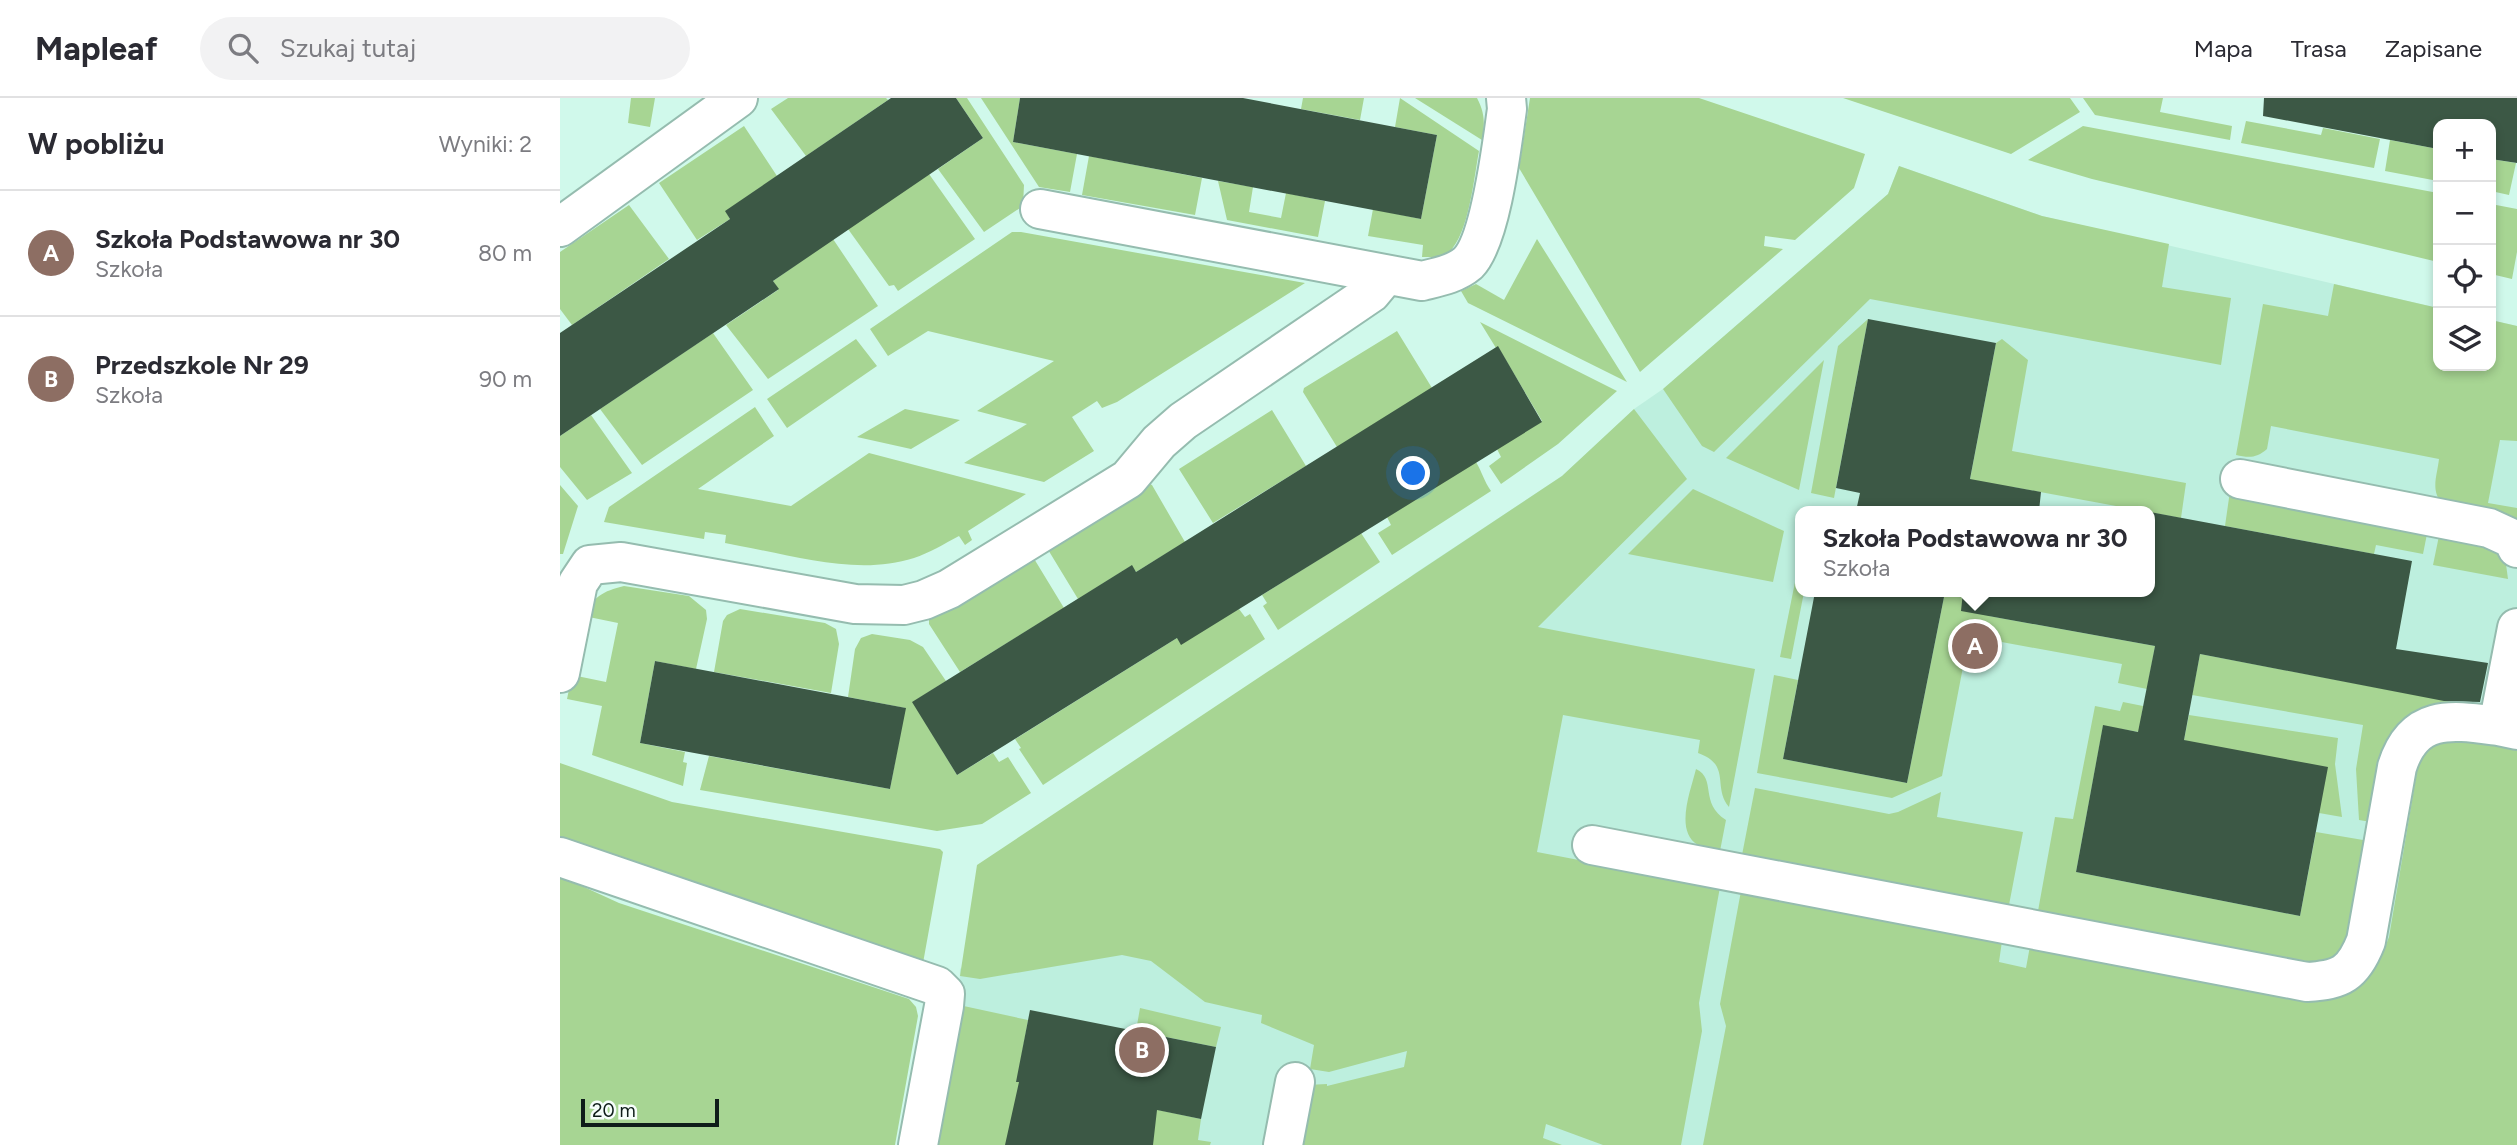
<!DOCTYPE html>
<html lang="pl">
<head>
<meta charset="utf-8">
<style>
	body { margin:0; font-family:Figtree,sans-serif; background:#f2f2f3; color:#2b2b33 }
	.controls { position:absolute; right:21px; top:21px; display:grid; overflow:hidden; border-radius:14px; box-shadow:0 4px 10px #0003 }
	.controls button { width:63px; height:63px; display:grid; place-items:center; padding:0; border:0; border-bottom:2px solid #e1e1e2; background:#fff; color:#2b2b33; font:35px sans-serif }
	.scale { position:absolute; left:21px; bottom:18px; width:138px; box-sizing:border-box; padding-left:7px; border:4px solid #0e1d19; border-top:0; font-size:19px; line-height:24px; white-space:nowrap; color:#0e1d19; -webkit-text-stroke:5px #f6fefb; paint-order:stroke }
	.you { position:absolute; left:854px; top:376px; width:24px; height:24px; margin:-18px; border:5px solid #fff; border-radius:50%; background:#1a73e8; box-shadow:0 0 0 10px #1a73e833 }
	.badge { display:grid; place-items:center; width:46px; height:46px; border-radius:50%; background:#0b8043; color:#fff; font-size:23px; font-weight:700 }
	.pin { position:absolute; translate:-50% -50%; border:4px solid #fff; box-shadow:0 2px 7px #0006 }
	.popup { position:absolute; left:1235px; top:408px; width:360px; height:91px; box-sizing:border-box; display:grid; place-content:center; border-radius:14px; background:#fff; filter:drop-shadow(0 2px 5px #0005); font-size:23px; white-space:nowrap; color:#7c7c81 }
	.popup b { font-size:26px; color:#2b2b33 }
	.popup::after { content:''; position:absolute; left:50%; top:100%; margin-left:-14px; border:14px solid transparent; border-top-color:#fff }
	.list { margin:0; padding:0; list-style:none }
	h2 { display:flex; justify-content:space-between; align-items:center; height:91px; margin:0; padding:0 28px; font-size:30px }
	h2 small { font-size:23px; font-weight:400; color:#7c7c81 }
	.list li { display:grid; grid-template-columns:46px 1fr auto; gap:21px; align-items:center; box-sizing:border-box; height:126px; padding:0 28px; border-top:2px solid #e1e1e2 }
	.list b { display:block; font-size:26px; white-space:nowrap }
	.list p { margin:0; font-size:23px; white-space:nowrap; color:#7c7c81 }
	.list em { font-size:23px; font-style:normal; color:#7c7c81 }
	.icon { flex:none; width:38px; height:38px; fill:none; stroke:currentColor; stroke-width:2; stroke-linecap:round; stroke-linejoin:round }
	.map { position:relative; flex:none; width:1957px; height:1047px; overflow:hidden }
	header { display:flex; align-items:center; gap:42px; box-sizing:border-box; height:98px; padding:0 35px; background:#fff; border-bottom:2px solid #e1e1e2 }
	header strong { font-size:33px }
	nav { display:flex; gap:38px; margin-inline-start:auto; font-size:24px }
	.search { width:490px; height:63px; background:#f2f2f3; display:flex; align-items:center; gap:18px; box-sizing:border-box; padding:0 24px; border-radius:38px; color:#7c7c81; font-size:26px }
	main { display:flex }
	aside { flex:1; background:#fff }
	.map>svg:first-child { display:block }
	.built { fill:#bdefde; fill-rule:evenodd }
	.green { fill:#a7d593 }
	.building { fill:#3c5845 }
	.lines { fill:none; stroke-linecap:round; stroke-linejoin:round }
	.minor-casing { stroke:#95bcaf; stroke-width:42 }
	.minor { stroke:#fff; stroke-width:38 }
</style>
</head>
<body>
<header>
<strong>Mapleaf</strong>
<div class="search"><svg class="icon" aria-label="search" viewBox="0 0 24 24"><circle cx="10" cy="10" r="6"/><path d="M15 15l6 6"/></svg>Szukaj tutaj</div>
<nav><a>Mapa</a><a>Trasa</a><a>Zapisane</a></nav>
</header>
<main>
<aside>
<h2>W pobliżu<small>Wyniki: 2</small></h2>
<ul class="list">
<li><span class="badge" style="background:#8d6e63">A</span><div><b>Szkoła Podstawowa nr 30</b><p>Szkoła</p></div><em>80 m</em></li>
<li><span class="badge" style="background:#8d6e63">B</span><div><b>Przedszkole Nr 29</b><p>Szkoła</p></div><em>90 m</em></li>
</ul>
</aside>
<div class="map">
<svg width="1957" height="1047" viewBox="0 0 1957 1047">
	<rect width="100%" height="100%" fill="#d0f9eb"/>
	<path class="built" d="M1339,68L1482,118L1878,210V268H1931V222L1957,228V668L1834,939L1587,1047H375L399,907L400,871L854,476L1002,378L1074,311L1103,291L1328,96ZM1240,413H1590V494H1240Z"/>
	<path class="green" d="M71,0H95L90,29L68,25Z
		M228,0H326L328,2L246,58L211,11Z
		M396,0H407L464,87L463,108L424,134L378,71L423,40Z
		M421,0H460L453,44L517,56L510,94L479,89Z
		M743,0H804L800,22L741,11Z
		M840,0L919,53C914,79 909,136 889,154C882,160 871,159 862,159L863,147L808,138L813,111L861,121L877,37L835,29Z
		M855,0H917C925,15 925,26 922,42Z
		M970,0H1139L1305,56L1294,90L1235,142L1205,138L1204,148L1223,151L1080,274L959,70Z
		M1283,0H1510L1520,14L1451,56Z
		M1523,0H1603L1600,14L1672,28L1670,42L1535,17Z
		M1686,23L1761,37L1763,30L1820,41L1814,70L1681,45Z
		M184,28L217,78L166,113L170,121L137,142L99,85Z
		M1523,28L1878,95V164L1532,81L1468,62Z
		M1830,42L1878,51V83L1825,73Z
		M529,58L642,80L635,117L522,97Z
		M1931,61L1956,65L1949,97L1931,93Z
		M1339,68L1482,118L1609,146L1602,189L1671,200L1661,267L1310,201L1154,354L1142,348L1103,291L1328,96Z
		M369,76L415,141L338,193L334,187L329,188L288,131Z
		M658,83L693,89L689,114L721,120L726,95L765,103L758,139L667,122Z
		M1931,106L1957,111V154L1952,181L1931,176Z
		M69,107L109,161L12,227L0,211V154Z
		M452,134H461L745,185L557,304L542,310L537,303L512,319L534,353L484,384L404,365L467,326L417,313L494,263L368,233L328,258L310,231Z
		M273,141L318,208L208,281L166,227L218,192L213,183Z
		M977,141L1067,284L908,205L901,193L916,186L944,202Z
		M1774,186L1878,210V268H1931V222L1957,228V343L1940,342L1928,405L1957,410V420L1883,407C1870,392 1877,379 1879,361L1711,328L1707,351C1697,360 1689,360 1676,357L1703,206L1768,218Z
		M1308,221L1274,400L1251,395L1278,248Z
		M920,224L1057,293L998,346L941,386L929,368L941,359L937,351L982,323L938,249L936,250Z
		M837,233L872,290L777,349L743,294L744,290Z
		M153,235L193,292L82,367L40,311Z
		M296,241L317,268L227,330L207,301Z
		M1442,241L1468,262L1452,353L1626,385L1621,420L1453,389L1448,413H1404L1436,245Z
		M1264,262L1239,392L1166,360Z
		M195,309L214,338L138,391L231,408L309,355L466,396L408,433L412,442L405,447L399,438C384,446 369,455 354,460C298,478 236,458 180,448L165,445L166,437L145,434L144,441L44,424L49,409Z
		M345,311L400,322L351,351L297,339Z
		M1074,311L1127,381L978,529L1195,571L1169,709C1152,689 1172,667 1138,655L1140,642L1003,617L977,754L1160,789L1139,905L1142,933L1121,1047H1043L986,1026L983,1040L1002,1047H736L747,987L767,986V988L844,969L847,953L769,974L750,971L754,947L701,925L702,917L645,904L591,863L562,857L420,881L400,878L417,767L1002,378Z
		M712,312L746,368L653,425L619,371Z
		M31,317L72,375L27,402L0,369V338Z
		M916,364C922,374 924,383 931,393L832,457L818,435L831,427L827,419Z
		M588,385L592,387L625,444L576,474L571,468L518,501L487,450Z
		M0,387L18,408L3,456H0Z
		M1133,391L1224,433L1213,484L1068,456Z
		M1670,393L1868,431L1863,456L1816,447L1814,456L1665,428Z
		M1880,433L1922,440L1945,459L1948,481L1873,467Z
		M801,435L820,464L718,532L703,508L707,505L702,497Z
		M473,459L504,510L400,574L369,526V522Z
		M1240,459V494H1244L1231,561L1220,559Z
		M64,488L129,498L146,512L147,521L136,571L95,563L80,645L125,654L123,664L127,665L123,688L32,657L42,608L7,601L12,577L46,584L58,525L24,518C33,499 43,493 64,488Z
		M1385,494H1433L1429,518L1595,548L1587,591L1558,585L1562,566L1409,538L1382,678L1332,700L1197,675L1214,577L1238,582L1223,661L1347,685Z
		M180,511L265,525L276,531L279,546L271,595L154,574L163,523L167,517Z
		M679,511L685,519L690,516L705,541L483,687L459,651L461,650L455,641L617,540Z
		M312,536L350,542L363,549L386,583L353,604L397,677L433,655L439,664L448,659L471,695L422,726L377,733L140,692L149,658L330,691L345,610L288,599L295,551L301,540Z
		M1640,556L1925,610L1896,611L1811,724L1799,722L1796,671L1803,627L1632,597Z
		M1563,604L1583,608L1579,634L1543,628L1516,774L1740,818L1756,734L1809,743L1796,818L1780,855L1761,864H1751L1478,813L1495,719L1513,721L1535,608L1560,613Z
		M1629,617L1778,640L1775,666L1782,719L1759,715L1624,642Z
		M1885,639L1954,648L1957,652V1047H1143L1166,928L1160,906L1181,793L1442,843L1439,864L1466,870L1470,848L1793,891C1811,876 1821,861 1829,839L1857,673L1865,651Z
		M0,665L112,704L380,751L383,754L363,865L0,745Z
		M1136,671C1157,681 1139,705 1166,722L1160,753C1153,751 1144,750 1138,747C1114,733 1131,692 1136,671Z
		M1195,690L1329,716L1338,714L1381,694L1377,719L1463,734L1449,807L1182,757Z
		M0,778L59,805L349,901L356,909L358,918L335,1047H0Z
		M399,907L468,922L457,984H461L454,1047H373Z
		M580,910L661,929L656,949L576,933Z
		M561,1004L641,1021L638,1042L651,1044L650,1047H553Z"/>
	<path class="building" d="M331,0H396L423,40L213,183L219,191L0,338V235L170,121L165,113Z
		M460,0H683L877,37L861,121L453,44Z
		M1704,0H1957V65L1931,61V26H1878V51L1703,18Z
		M1308,221L1436,245L1410,381L1481,394L1479,413H1296L1300,395L1276,390Z
		M938,248L982,324L621,547L617,540L397,677L352,604L572,467L576,474Z
		M1590,414L1852,463L1836,551L1928,565L1920,604L1884,603L1640,556L1624,642L1768,669L1740,818L1516,774L1543,627L1578,634L1595,548L1401,513L1403,494H1590Z
		M1255,494H1385L1347,685L1223,661Z
		M95,563L346,610L330,691L80,645Z
		M470,912L656,949L641,1021L597,1012L593,1047H445L459,984H456Z"/>
	<g class="lines">
		<g class="minor-casing">
			<path id="minor" d="M480,111L862,183C878,179 895,176 908,165C931,142 942,46 947,11L946,0
				M0,129L178,0
				M1680,381L1929,430L1953,441L1957,450
				M1957,530L1938,628L1957,632
				M0,575L18,485L30,467L61,464L295,506L344,507L364,502L389,491L568,381L599,344L623,323L811,195L826,177
				M1032,747L1747,884C1781,882 1793,876 1806,843L1837,669C1854,615 1892,622 1938,628
				M0,759L377,888L385,896L384,908L358,1047
				M723,1047L735,984"/>
		</g>
		<use href="#minor" class="minor"/>
	</g>
</svg>
<div class="controls">
<button>+</button>
<button>−</button>
<button><svg class="icon" aria-label="locate" viewBox="0 0 24 24"><circle cx="12" cy="12" r="6"/><path d="M12 2v4M12 18v4M2 12h4M18 12h4"/></svg></button>
<button><svg class="icon" aria-label="layers" viewBox="0 0 24 24"><path d="M12 4l9 5-9 5-9-5zM3 14l9 5 9-5"/></svg></button>
</div>
<div class="scale">20 m</div>
<div class="you"></div>
<div class="pin badge" style="left:1415px;top:548px;background:#8d6e63">A</div>
<div class="popup"><b>Szkoła Podstawowa nr 30</b>Szkoła</div>
<div class="pin badge" style="left:582px;top:952px;background:#8d6e63">B</div>
</div>
</main>
</body>
</html>
